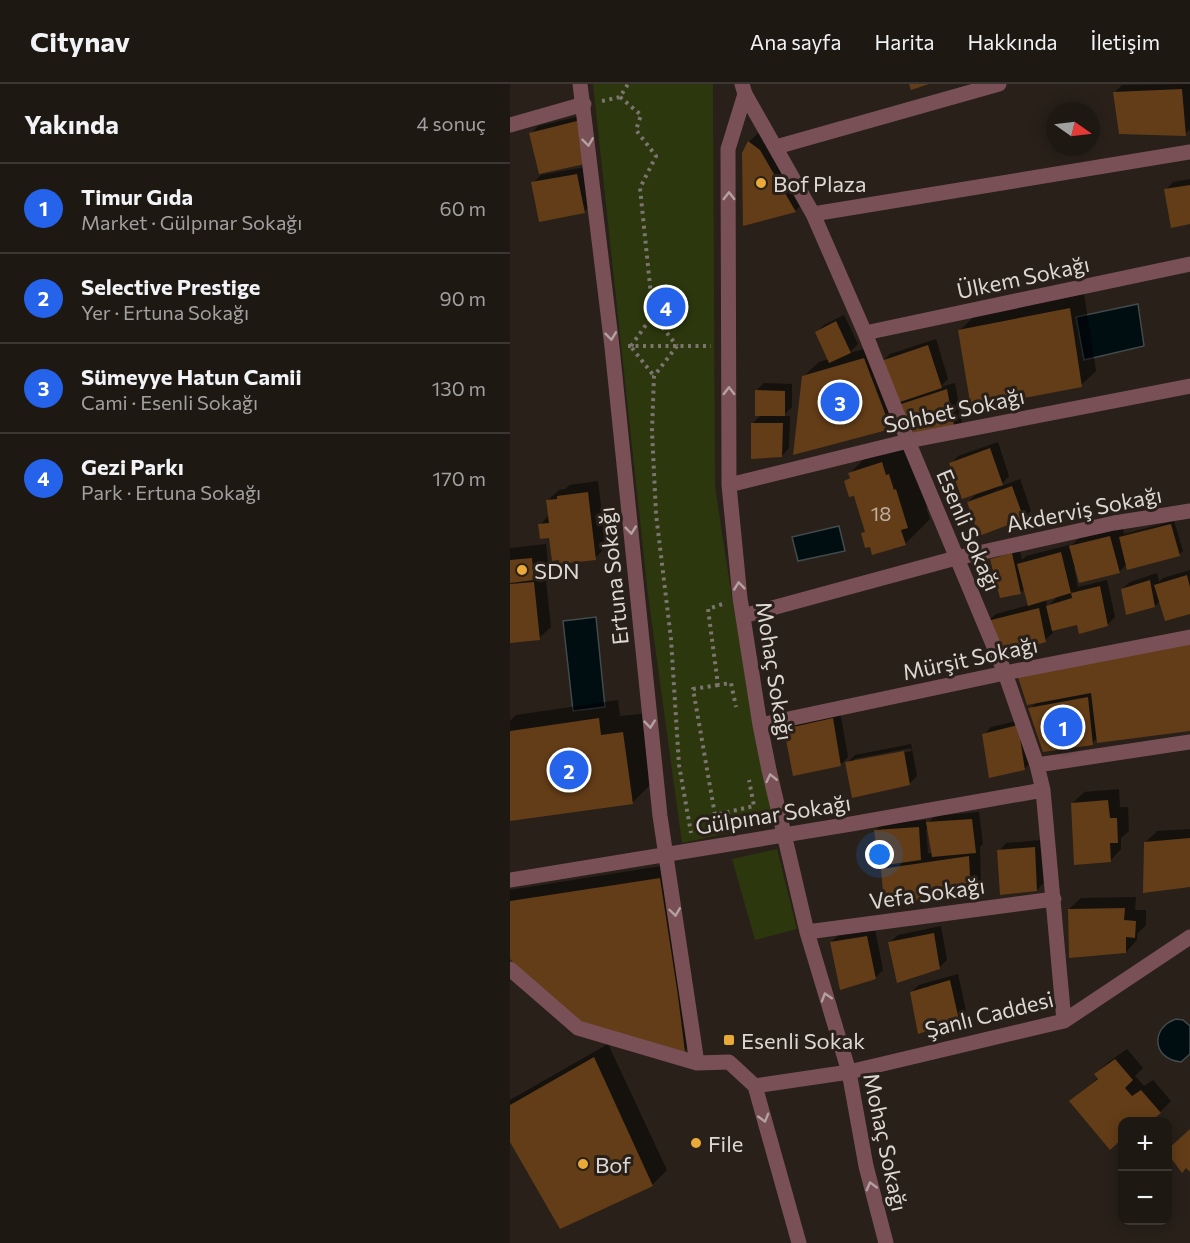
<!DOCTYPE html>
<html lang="tr">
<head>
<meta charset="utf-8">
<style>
	body { margin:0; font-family:Commissioner,sans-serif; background:#2b2521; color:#f1f3f6 }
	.controls { position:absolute; right:18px; bottom:18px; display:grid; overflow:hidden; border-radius:12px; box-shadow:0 3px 15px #0003 }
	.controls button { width:54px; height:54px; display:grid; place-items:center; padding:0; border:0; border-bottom:2px solid #3c3733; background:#1e1813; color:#f1f3f6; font:30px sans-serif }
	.compass { position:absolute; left:536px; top:18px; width:54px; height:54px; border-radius:50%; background:#1e1813; box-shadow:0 3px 15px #0003; rotate:104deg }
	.you { position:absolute; left:370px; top:771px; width:21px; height:21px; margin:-15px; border:4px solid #fff; border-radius:50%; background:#1a73e8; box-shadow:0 0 0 9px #1a73e833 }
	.badge { display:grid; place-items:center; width:39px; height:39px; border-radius:50%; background:#2563eb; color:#fff; font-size:20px; font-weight:700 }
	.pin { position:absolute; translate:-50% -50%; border:3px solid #fff; box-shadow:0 2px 6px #0006 }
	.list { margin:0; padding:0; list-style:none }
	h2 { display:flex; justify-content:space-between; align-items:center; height:78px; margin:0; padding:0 24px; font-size:26px }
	h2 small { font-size:20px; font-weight:400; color:#a1a0a0 }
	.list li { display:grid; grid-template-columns:39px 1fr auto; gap:18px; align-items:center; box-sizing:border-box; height:90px; padding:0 24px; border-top:2px solid #3c3733 }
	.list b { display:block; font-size:22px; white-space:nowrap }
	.list p { margin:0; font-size:20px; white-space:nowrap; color:#a1a0a0 }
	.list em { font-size:20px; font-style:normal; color:#a1a0a0 }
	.map { position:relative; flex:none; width:680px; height:1159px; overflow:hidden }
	header { display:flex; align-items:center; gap:36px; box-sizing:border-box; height:84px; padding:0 30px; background:#1e1813; border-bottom:2px solid #3c3733 }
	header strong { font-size:28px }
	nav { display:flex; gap:33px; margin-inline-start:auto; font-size:21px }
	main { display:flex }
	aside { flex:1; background:#1e1813 }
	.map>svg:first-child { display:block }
	.green { fill:#2c370d }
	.water { fill:#000d11; stroke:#424a4b; stroke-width:1.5 }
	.shadow { fill:#0007; fill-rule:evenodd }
	.building { fill:#633d17 }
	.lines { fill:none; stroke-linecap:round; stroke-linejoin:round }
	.path { stroke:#7c756f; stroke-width:4; stroke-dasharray:3 4.5; stroke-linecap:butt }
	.minor { stroke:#795056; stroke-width:15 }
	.oneway { stroke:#b5a1a1 }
	.poi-dot { fill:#eaaa38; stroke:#282019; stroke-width:2 }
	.labels { text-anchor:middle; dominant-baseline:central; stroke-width:6; stroke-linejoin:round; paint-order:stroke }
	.number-label { font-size:20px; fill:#beb0a4 }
	.poi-label { font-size:22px; fill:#ddd7d3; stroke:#282019; text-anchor:start }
	.street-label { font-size:22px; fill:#ddd7d3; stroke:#282019 }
</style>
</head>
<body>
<header>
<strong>Citynav</strong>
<nav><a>Ana sayfa</a><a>Harita</a><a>Hakkında</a><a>İletişim</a></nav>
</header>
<main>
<aside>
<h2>Yakında<small>4 sonuç</small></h2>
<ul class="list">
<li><span class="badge">1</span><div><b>Timur Gıda</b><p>Market · Gülpınar Sokağı</p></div><em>60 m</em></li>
<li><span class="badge">2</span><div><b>Selective Prestige</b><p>Yer · Ertuna Sokağı</p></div><em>90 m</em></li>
<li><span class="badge">3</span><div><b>Sümeyye Hatun Camii</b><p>Cami · Esenli Sokağı</p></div><em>130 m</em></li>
<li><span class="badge">4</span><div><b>Gezi Parkı</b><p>Park · Ertuna Sokağı</p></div><em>170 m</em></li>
</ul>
</aside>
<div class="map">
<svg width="680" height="1159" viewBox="0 0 680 1159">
	<rect width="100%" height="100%" fill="#282019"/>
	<path class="green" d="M83,0H203L205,402L222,514L264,739L172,759L138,511Z
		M267,765L287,845L245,856L222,775Z"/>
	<path class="water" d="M628,220L634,262L574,276L566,233Z
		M329,442L335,467L288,477L282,453Z
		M86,533L95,623L63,627L53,537Z
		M666,935L673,936L680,942V970L671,978C641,975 641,943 666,935Z"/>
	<path class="shadow" d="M680,0V45L675,50L605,8L612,1Z
		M75,31L82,71L21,50L28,42Z
		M253,44L300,112L285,127L234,140L239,58Z
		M75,83L82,120L74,128L23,99L31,91Z
		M680,95V139L662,142L656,106L663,98Z
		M574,210L586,287L571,301L450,246L465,232Z
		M334,231L348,260L339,269L368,261L374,276L380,270L426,255L438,295L430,303L445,299L452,338L445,345L393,332L381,344L285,369L294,292L309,278L319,275L307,248L314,241Z
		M254,299L282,300V323L273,332H280L279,364L272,372L242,340L251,331L247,306Z
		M397,354L422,418L416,424L420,435L395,460L361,461L352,450L356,446L345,410L336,397L341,392L340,389L365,364Z
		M488,358L499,392L489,403L510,395L521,427L513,434L458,418L469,407L441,379L448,372Z
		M88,397L96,463L85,474L40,452L30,441L39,431L37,417L49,406L55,405L60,401Z
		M664,437L673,467L669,470L617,480L609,488L564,484L568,503L597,496L605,533L597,541L568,539L542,546L543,549L535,556L478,537L486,530L519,521L515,504L510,509L482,475L490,467L509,462L512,476L516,472L559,461V464L572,451L612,441L614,450ZM549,511L537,523L536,515Z
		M36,460L38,481L31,488L35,487L41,543L29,554L0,557V464Z
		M680,486V529L656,535L650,517L645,522L612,505L620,498L647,489L649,498L653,494Z
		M680,549V646L588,658L587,654L582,659L520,625L527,618Z
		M108,616L110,632L132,630L141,700L122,719L0,736V637L6,631Z
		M330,627L338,673L331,680L276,646L283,638Z
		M515,635L522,677L514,685L474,651L481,643Z
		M401,660L407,692L399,700L337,679L345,671ZM401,664L402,667L344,678V675Z
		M609,705L610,723H618L619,747L611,754V765L600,777L563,719L574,708Z
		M469,728L473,760L470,763L471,798L460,810L372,786L379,779L366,746L374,739L416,736V741L425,732ZM416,745H419L422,769H418Z
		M680,745V801L635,807V759L647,747Z
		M532,756L534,798L527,806L489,767L496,759Z
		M164,780L189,953L174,967L0,872V806Z
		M626,813L625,826H636V841L627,850V856L616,868L559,825L571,814Z
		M431,842L437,876L429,884L380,858L388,851Z
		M365,845L373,886L365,894L321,858L329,851Z
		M448,890L456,927L448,935L401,908L409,901Z
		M98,960L157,1086L142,1101L0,1055V1016Z
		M617,965L633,984L625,992L634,1002L643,996L661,1017L650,1028L612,1038V1053L600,1063L561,1017L589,993L586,990L597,979Z"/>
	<path class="building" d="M399,0H419L401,6Z
		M672,5L676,52L609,50L603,8Z
		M67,37L75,80L29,90L19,49Z
		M238,57L250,66L286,128L233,142L232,69Z
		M67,90L75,129L29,138L21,98Z
		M680,101V140L661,144L654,105Z
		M560,224L572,303L461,324L448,246Z
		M326,237L341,269L319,279L305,248Z
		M418,261L432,304L387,319L371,277Z
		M354,274L381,345L283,371L292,292Z
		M437,305L445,347L399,355L388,321Z
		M245,306L275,307V332H245Z
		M241,339H273L272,373L241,375Z
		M480,364L493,401L452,415L439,379Z
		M372,378L376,391L379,390L384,406L386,405L398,444L391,446L396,461L362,471L360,463L355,464L351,449L355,448L344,412L339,413L334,397L340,394L338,389Z
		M502,402L514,435L469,452L457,418Z
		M78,408L86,476L49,480V476L42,477L39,454L30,455L28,440L39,439L36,416L47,415V412Z
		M661,440L670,472L617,486L609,453Z
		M600,452L610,489L569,499L559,462Z
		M551,468L561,509L518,522L507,480Z
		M502,469L511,510L490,514L480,475Z
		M22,474L24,496L0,499V476Z
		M677,491L680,503V530L655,537L644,501Z
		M640,496L645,523L616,531L611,505Z
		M24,498L30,556L0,559V500Z
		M590,502L598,542L569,550L567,541L542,547L536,522L562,514L561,509Z
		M529,524L536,558L491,571L477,537Z
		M680,560V647L587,659L581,609L517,621L508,593Z
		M578,613L583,661L533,668L518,624Z
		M89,634L91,651L113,648L123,720L0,737V647Z
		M323,634L331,682L283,692L274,645Z
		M508,641L515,686L479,694L472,650Z
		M394,667L400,701L342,714L335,678Z
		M598,716L600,734H607L608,759H600L601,778L564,781L561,719Z
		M462,735L466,769L422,773L416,738Z
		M409,743L411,776L369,782L364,746Z
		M680,754V803L633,809L634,758Z
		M525,763L527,807L490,811L487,766Z
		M459,772L461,811L374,819L371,785Z
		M150,794L168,912L175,968L72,938L15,892L0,875V817Z
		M615,824L614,836L626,837L625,854L616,853V869L559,874L558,825Z
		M424,849L430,885L387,899L378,858Z
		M357,852L366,895L330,906L320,858Z
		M440,896L449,936L408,950L400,908Z
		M84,973L143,1102L50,1145L0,1058V1021Z
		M605,975L623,996L615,1004L622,1012L631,1006L651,1029L640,1038H612V1055L600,1066L559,1017L588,995L584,990Z
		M680,1045V1088L676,1084L672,1089L658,1070V1065Z"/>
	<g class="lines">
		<path class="path" d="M110,13L131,31L126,46L146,72L130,104L143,231L167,262
			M92,17L110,13L118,0
			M118,262H201
			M121,262L143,231
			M167,262L144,292L142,347L146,430L161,555L169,681L181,749
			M122,264L144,292
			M212,520L198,525L208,601L221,599L226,623
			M208,601L183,605L205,731L244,722L239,696"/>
		<path class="minor" d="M70,0L102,263L150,732L187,979
			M232,0L235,10L303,130L355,249L398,357L495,589L527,681L533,706L554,937
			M235,10L218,65L219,401L230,514L250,641L259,686L297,848L339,988L356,1082L376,1159
			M0,41L74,20
			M266,63L489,0
			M303,130L680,68
			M355,249L680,180
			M219,401L398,357L680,302
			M233,532L446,474L604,439L680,427
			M250,641L495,589L680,553
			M527,681L680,658
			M0,796L341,740L533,706
			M297,848L544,815
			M0,885L68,944L187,979L219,978L245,1002L289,1159
			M245,1002L339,988L554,937L680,853"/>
	</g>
	<defs><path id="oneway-chevron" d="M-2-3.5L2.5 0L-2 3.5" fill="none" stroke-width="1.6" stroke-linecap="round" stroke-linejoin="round" transform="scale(1.5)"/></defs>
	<g class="oneway">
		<use href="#oneway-chevron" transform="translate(78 58) rotate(83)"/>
		<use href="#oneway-chevron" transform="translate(219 112) rotate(-90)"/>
		<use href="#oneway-chevron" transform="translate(101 252) rotate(83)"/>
		<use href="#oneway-chevron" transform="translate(219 307) rotate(-90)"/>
		<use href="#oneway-chevron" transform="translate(121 446) rotate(84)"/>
		<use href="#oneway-chevron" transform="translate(229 502) rotate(-96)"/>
		<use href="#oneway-chevron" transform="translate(140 640) rotate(84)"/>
		<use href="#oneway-chevron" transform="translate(261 694) rotate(-103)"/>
		<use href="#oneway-chevron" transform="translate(165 828) rotate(82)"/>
		<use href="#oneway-chevron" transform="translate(316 913) rotate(-107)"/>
		<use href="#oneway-chevron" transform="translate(254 1034) rotate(74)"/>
		<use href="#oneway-chevron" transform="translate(361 1102) rotate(-105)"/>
	</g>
	<g class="poi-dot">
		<circle cx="251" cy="99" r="6"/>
		<circle cx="12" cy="486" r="6"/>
		<rect x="213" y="950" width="12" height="12" rx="3"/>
		<circle cx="186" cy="1059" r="6"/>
		<circle cx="73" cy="1080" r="6"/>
	</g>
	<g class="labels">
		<g class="number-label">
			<text x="371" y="429">18</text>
		</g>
		<g class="poi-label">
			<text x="263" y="99">Bof Plaza</text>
			<text x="24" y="486">SDN</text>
			<text x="231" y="956">Esenli Sokak</text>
			<text x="198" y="1059">File</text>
			<text x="85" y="1080">Bof</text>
		</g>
		<g class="street-label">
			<text transform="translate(513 193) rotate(-12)">Ülkem Sokağı</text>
			<text transform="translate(444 326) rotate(-12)">Sohbet Sokağı</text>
			<text transform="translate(574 425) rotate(-11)">Akderviş Sokağı</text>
			<text transform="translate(459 446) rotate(67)">Esenli Sokağı</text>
			<text transform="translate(103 492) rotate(-96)">Ertuna Sokağı</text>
			<text transform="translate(460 574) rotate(-12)">Mürşit Sokağı</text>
			<text transform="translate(265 587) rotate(81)">Mohaç Sokağı</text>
			<text transform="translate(263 730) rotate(-9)">Gülpınar Sokağı</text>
			<text transform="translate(417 809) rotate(-8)">Vefa Sokağı</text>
			<text transform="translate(479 930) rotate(-14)">Şanlı Caddesi</text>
			<text transform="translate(376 1058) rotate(78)">Mohaç Sokağı</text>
		</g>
	</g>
</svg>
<div class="controls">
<button>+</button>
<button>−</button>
</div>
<svg class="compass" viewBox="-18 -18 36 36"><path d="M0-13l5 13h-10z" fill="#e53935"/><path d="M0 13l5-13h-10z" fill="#a1a0a0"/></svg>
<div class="you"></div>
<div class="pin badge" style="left:553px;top:643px">1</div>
<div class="pin badge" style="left:59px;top:686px">2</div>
<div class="pin badge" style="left:330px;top:318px">3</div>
<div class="pin badge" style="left:156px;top:223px">4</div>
</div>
</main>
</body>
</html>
